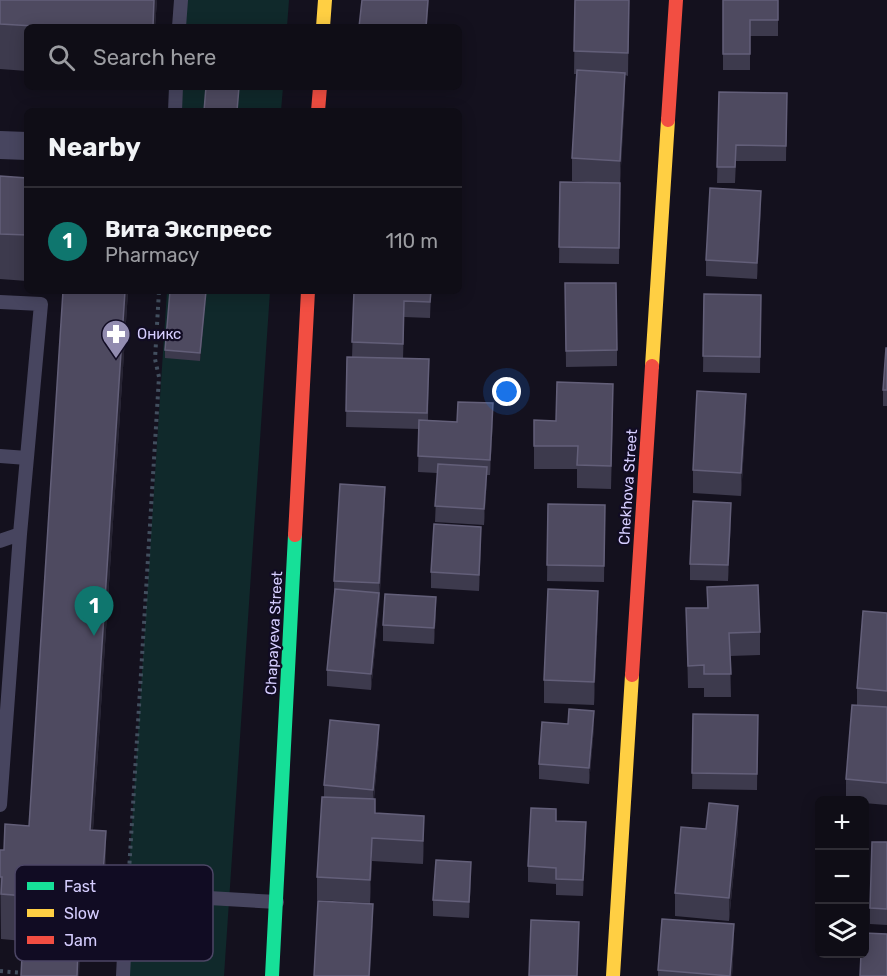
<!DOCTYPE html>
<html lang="en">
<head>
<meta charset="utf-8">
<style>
	body { margin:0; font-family:Rubik,sans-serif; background:#1d1b23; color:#f1f3f6 }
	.controls { position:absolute; right:18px; bottom:18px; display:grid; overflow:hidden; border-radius:9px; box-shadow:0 3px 15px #0003 }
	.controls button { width:54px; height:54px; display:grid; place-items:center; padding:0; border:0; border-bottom:2px solid #2f2d35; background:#0f0d16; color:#f1f3f6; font:30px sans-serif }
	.you { position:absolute; left:507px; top:392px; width:21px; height:21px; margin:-15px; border:4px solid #fff; border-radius:50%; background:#1a73e8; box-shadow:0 0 0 9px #1a73e833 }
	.badge { display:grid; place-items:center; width:39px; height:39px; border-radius:50%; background:#0f766e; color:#fff; font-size:20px; font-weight:700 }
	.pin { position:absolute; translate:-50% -50px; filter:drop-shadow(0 2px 3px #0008) }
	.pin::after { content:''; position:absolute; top:32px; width:21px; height:18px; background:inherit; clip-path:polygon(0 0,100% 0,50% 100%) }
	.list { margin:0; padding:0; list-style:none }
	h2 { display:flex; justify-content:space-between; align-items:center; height:78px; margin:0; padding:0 24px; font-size:26px }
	h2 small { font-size:20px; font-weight:400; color:#9b9ca1 }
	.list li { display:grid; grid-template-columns:39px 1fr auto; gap:18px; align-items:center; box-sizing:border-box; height:108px; padding:0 24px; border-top:2px solid #2f2d35 }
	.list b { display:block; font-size:22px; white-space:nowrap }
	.list p { margin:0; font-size:20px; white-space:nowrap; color:#9b9ca1 }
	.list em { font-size:20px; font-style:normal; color:#9b9ca1 }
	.icon { flex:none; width:33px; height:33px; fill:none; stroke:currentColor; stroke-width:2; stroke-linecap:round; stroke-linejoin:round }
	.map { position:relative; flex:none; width:887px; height:976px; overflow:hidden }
	.search { position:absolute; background:#0f0d16; box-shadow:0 3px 15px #0003; left:24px; top:24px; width:438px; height:66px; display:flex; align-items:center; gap:15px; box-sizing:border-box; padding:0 21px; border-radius:9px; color:#9b9ca1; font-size:22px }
	.panel { position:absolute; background:#0f0d16; box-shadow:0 3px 15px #0003; left:24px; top:108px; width:438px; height:186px; border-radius:9px }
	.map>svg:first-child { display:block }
	.green { fill:#10292b }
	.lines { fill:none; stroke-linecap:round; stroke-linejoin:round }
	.path { stroke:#424f5f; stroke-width:4; stroke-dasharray:3 4.5; stroke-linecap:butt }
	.lane { stroke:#47455f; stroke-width:14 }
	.street { stroke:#47455f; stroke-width:28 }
	.fast { stroke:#16e098; stroke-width:14 }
	.slow { stroke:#ffcf43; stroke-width:14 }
	.jam { stroke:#f24e42; stroke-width:14 }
	.wall { fill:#3d3a4d }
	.shaded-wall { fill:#262332 }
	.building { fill:#4e4a60; stroke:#635f79; stroke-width:1.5 }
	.labels { text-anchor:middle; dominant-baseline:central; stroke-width:4.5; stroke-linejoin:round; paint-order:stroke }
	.poi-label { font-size:15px; fill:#d6ceff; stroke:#110c23; text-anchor:start }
	.street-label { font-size:15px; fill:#d6ceff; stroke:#110c23 }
	.key { fill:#110c23; stroke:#4c4665; stroke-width:1.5 }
	.key-label { font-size:16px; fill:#d6ceff }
</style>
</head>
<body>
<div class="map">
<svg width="887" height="976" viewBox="0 0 887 976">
	<rect width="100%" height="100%" fill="#14111e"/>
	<path class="green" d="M186,0H289L287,27H185Z
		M181,87H283L281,111H179Z
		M167,291H270L224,976H122Z"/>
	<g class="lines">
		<path class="path" d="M129,871L159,377L155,359L159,291
			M0,971L23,973"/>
		<path class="lane" d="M179,27L181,0
			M175,111L176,87
			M0,302L41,304L20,534L0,805
			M0,456L27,458
			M0,541L20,534
			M105,892L277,902
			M123,976L127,893"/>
		<path class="street" d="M0,145L27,146"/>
		<path class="fast" d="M272,976L295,535"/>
		<path class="slow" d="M323,27L325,0
			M652,366L668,120
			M613,976L632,675"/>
		<path class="jam" d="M318,111L320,87
			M668,120L676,0
			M295,535L308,291
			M632,675L652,366"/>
	</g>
	<path class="wall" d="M0,0H157L155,27H27V71L0,69Z
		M575,0H629L628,76L625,75V95L620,184L619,264L559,263L560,182L602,183L572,181V158L576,74H574Z
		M723,0H778V36H750V70H723Z
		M719,92L787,93L786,161H736L735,183H717Z
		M0,176L27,178V281L0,279Z
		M761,207L757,279L706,276V260Z
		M565,283L617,350V366L566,367Z
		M63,291H128L93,830L106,876L101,946L80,945L79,976H21L23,941L1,939L0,850H4L29,826Z
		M206,291L200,361L165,358V350Z
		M354,291H431L430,318L404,317L403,359H429L428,420L457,422L493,419L490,475H487L484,525L435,522L437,473L418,472L419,429L346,427L347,357L352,358Z
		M704,294L761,295L760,373L703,372Z
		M887,348V406H883V390Z
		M613,407L611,489L577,488V469H534V420L556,421Z
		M746,416L741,496L693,493V470Z
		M385,503L379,609L371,690L327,686V670L334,597V581Z
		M548,504L605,505L604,582L547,581Z
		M731,519L728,581L690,580V564Z
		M481,542L479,591L431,588V572Z
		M707,587L760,632V655L730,656L731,697H704V688H688L686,608H707Z
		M436,612L434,644L383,641V625Z
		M887,613V805L864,803V801H846V779L857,705V688Z
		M598,614L594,705L544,703V680Z
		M693,714L758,715L757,790L692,789Z
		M594,727L589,784L539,779V764Z
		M379,741L374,799L375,813L424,838L423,864L372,861L370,903L317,900V877L324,797V785Z
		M556,821L586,838L583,896L556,895V884L528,882V866Z
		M738,829L729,921L675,916V893Z
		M887,842V925L870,924V908Z
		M471,878L469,918L433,916V900Z
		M734,940L732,976H658V970Z"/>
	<path class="shaded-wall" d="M154,0H157L155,27H153Z
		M428,0H429L427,27H426Z
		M625,73V95L620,184V161Z
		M761,191V207L757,279V263Z
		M125,291H128L90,875V830Z
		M206,291L200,361V353Z
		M404,301V317L403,360V344Z
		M746,394V416L741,496V473Z
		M493,403V419L490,475V460Z
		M487,467V483L484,525V509Z
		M385,487V503L379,599V583Z
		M731,503V519L728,581V565Z
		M481,527V542L479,591V575Z
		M598,591V614L594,705V682Z
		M379,593V609L371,690V674Z
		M436,597V612L434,644V628Z
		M594,711V727L589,784V768Z
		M379,725V741L373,806V790Z
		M738,806V829L729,921V898Z
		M424,816V838L423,864V841Z
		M586,822V838L583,896V880Z
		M106,831V876L101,946V901Z
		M372,838V861L370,903V880Z
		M471,862V878L469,918V902Z
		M80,899V945L79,976H77Z
		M373,904V927L370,976H369Z
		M734,924V940L732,976H730Z"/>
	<path class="building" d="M0,0H154L153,27H51L0,24Z
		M362,0H428L426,27H359Z
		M575,0H629L628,53L574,51Z
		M723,0H778V20H750V54H723Z
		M577,70L625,73L620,161L572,158Z
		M206,87H239L237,111H204Z
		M719,92L787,93L786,146L736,145L735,167H717Z
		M0,176L27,178V235L0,234Z
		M560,182L620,183L619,248L559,247Z
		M710,188L761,191L757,263L706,260Z
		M565,283H616L617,350L566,351Z
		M63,291H125L90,830L106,831L105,846L101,901L80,899L77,976H21L25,896L1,894L2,877H0V850H4L5,824L29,826Z
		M170,291H206L200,353L165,350Z
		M354,291H431L430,302L404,301L403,344L352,342Z
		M704,294L761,295L760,357L703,356Z
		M886,348H887V390H883Z
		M347,357L429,359L427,413L346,411Z
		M557,382L613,384L611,466L577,465L578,446H534V420L556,421Z
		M697,391L746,394L741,473L693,470Z
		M458,402L493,403L490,460L418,456L419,420L457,422Z
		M438,464L487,467L484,509L435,506Z
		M340,484L385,487L379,583L334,581Z
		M693,501L731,503L728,565L690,564Z
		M548,504L605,505L604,566L547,565Z
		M434,524L481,527L479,575L431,572Z
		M758,585L760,632L729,633L731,674H704V665L688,666L686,608H708L707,587Z
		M335,589L379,593L371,674L327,670Z
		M548,589L598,591L594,682L544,680Z
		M385,594L436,597L434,628L383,625Z
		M863,611L887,613V691L857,688Z
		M852,705L887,707V783L846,779Z
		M569,709L594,711L589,768L539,764L542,722L568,724Z
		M693,714L758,715L757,774L692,773Z
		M330,720L379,725L373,790L324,785Z
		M322,797L375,799V813L424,816L423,841L372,838L370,880L317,877Z
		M709,803L738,806L729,898L675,893L681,827L706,829Z
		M531,808L556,809V821L586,822L583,880L556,879V868L528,866Z
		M872,842H887V909L870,908Z
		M436,860L471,862L469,902L433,900Z
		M318,901L373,904L369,976H314Z
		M662,919L734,924L730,976L658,970Z
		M531,920L579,922L577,976H529Z
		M864,933L887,934V976H860L861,954H864Z"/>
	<defs>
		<g id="pharmacy-pin" transform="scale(1.5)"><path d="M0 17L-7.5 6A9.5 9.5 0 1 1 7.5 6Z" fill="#928cb0" stroke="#110c23"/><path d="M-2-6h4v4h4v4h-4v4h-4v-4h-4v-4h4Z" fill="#fff"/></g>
	</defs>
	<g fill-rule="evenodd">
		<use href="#pharmacy-pin" x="116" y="334"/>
	</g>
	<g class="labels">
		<g class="poi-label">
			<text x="137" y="334">Оникс</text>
		</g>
		<g class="street-label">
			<text transform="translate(628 487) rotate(-86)">Chekhova Street</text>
			<text transform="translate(274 633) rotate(-87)">Chapayeva Street</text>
		</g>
	</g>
	<rect x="15" y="865" width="198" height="96" rx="9" class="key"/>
	<rect x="27" y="882" width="27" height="8" fill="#16e098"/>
	<rect x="27" y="909" width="27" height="8" fill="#ffcf43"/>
	<rect x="27" y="936" width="27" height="8" fill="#f24e42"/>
	<g class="key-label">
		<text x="64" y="892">Fast</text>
		<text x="64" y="919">Slow</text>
		<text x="64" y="946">Jam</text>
	</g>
</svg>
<div class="controls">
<button>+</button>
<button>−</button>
<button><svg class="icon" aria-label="layers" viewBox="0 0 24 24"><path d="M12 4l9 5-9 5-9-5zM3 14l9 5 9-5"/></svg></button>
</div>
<div class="you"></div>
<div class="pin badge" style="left:94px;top:636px">1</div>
<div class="search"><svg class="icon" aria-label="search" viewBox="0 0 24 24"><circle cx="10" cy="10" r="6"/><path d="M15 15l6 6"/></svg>Search here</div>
<section class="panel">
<h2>Nearby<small></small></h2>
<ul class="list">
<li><span class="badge">1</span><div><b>Вита Экспресс</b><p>Pharmacy</p></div><em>110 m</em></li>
</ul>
</section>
</div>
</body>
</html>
